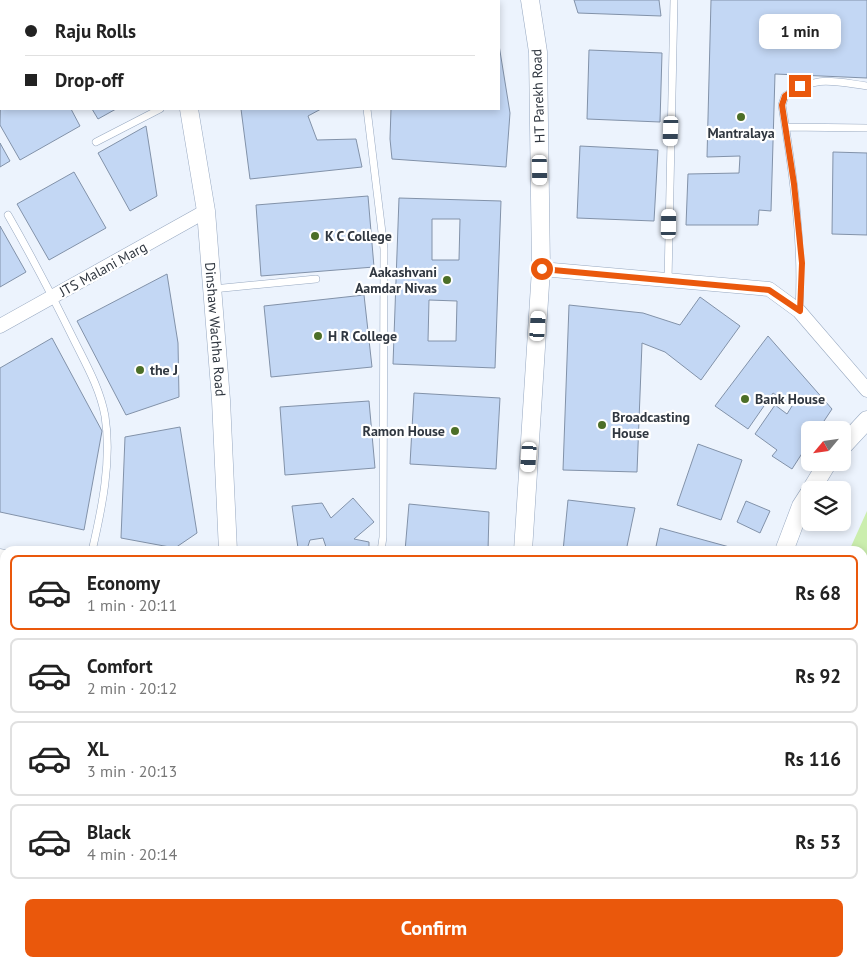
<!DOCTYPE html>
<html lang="en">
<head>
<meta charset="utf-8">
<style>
  :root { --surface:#fff; --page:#f6f6f6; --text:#222; --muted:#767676; --line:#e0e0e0; --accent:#ea580c }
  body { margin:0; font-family:"PT Sans",sans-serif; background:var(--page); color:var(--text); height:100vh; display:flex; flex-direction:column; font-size:19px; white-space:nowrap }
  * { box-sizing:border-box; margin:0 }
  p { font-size:16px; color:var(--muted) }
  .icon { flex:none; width:28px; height:28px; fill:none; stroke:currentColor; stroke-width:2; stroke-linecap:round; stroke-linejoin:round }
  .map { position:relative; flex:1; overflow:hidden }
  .details { position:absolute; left:0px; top:546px; width:868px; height:421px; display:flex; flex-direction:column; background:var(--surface); border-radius:15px 15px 0 0; box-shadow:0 2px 8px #0003 }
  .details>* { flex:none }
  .top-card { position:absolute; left:0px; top:0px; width:500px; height:110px; box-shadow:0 2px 8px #0003; display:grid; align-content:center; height:110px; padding:0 25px; background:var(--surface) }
  .needle { width:32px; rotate:241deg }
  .buttons { position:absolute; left:801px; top:421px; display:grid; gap:10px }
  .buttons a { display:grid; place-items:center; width:50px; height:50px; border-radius:8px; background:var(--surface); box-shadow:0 2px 8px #0003; font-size:25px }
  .end { position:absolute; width:22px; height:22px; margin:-11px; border:6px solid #ea580c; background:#fff; box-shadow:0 0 0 2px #fff }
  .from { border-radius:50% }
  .bubble { position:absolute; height:35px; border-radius:8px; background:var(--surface); box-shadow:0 2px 8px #0003; font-size:16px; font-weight:800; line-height:35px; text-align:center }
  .car { position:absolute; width:15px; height:30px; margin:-15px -8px; border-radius:6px; box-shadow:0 0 4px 1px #0007; background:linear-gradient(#fff 24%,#345 0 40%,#fff 0 76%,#345 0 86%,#fff 0) }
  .top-card b { display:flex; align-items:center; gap:18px; height:48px; font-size:19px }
  .top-card b+b { border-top:1px solid var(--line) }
  .top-card i { width:12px; height:12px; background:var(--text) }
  ul { padding:9px 0 0; list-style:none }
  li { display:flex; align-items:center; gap:15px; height:75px; margin:0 10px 8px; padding:0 15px; border:2px solid var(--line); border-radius:8px }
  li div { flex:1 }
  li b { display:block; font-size:19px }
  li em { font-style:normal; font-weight:800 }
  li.selected { border-color:var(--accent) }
  li>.icon { width:45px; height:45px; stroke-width:1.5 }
  .primary-button { display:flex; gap:10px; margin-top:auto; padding:10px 25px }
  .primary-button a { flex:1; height:58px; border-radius:8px; background:var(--accent); color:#fff; font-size:20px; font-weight:800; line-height:58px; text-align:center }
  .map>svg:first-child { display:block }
</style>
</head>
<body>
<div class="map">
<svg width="867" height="967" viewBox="0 0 867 967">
  <rect width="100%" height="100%" fill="#ecf3fd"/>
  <!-- green -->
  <path fill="#cbeeae" d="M867,511V709L862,708V551H849Z
    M0,794H5V962H268V967H0Z"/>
  <!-- building -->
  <path fill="#c3d7f4" stroke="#8292a9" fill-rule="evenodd" d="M222,0H311L312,1H223Z
    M448,0H483V1H446Z
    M574,0H659L661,16L578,13Z
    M711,0H867V78L775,74L771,211L759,210L758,225H686L688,174L739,173L740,156L707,157Z
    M499,45L510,113L506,167L392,159L390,139L391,109H499Z
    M589,50L662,53L660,122L587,119Z
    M1,82V109H71L80,126L20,160L0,125Z
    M92,109H116L98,119Z
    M241,109H321L308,116L317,140L356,139L362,167L250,179Z
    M146,126L157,196L130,211L98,153Z
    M0,143L10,161L0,167Z
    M580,146L658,150L654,221L577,218Z
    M833,152L867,153V235L832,234Z
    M74,172L106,228L49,260L17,204Z
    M368,196L374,267L261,276L256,205Z
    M399,198L501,201L495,368L393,364ZM432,219H460L459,260H432ZM429,300L457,301L456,341H428Z
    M0,226L26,272L0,287Z
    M167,274L178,343L179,397L126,415L77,321Z
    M364,295L372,367L271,377L264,306Z
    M700,297L740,326L701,380L665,352L642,343L637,472L563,470L569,305L643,313L680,325Z
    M768,336L832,409L818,430H810V441L792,469L772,456L777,450L755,434L775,405L787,414L792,406L773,393L748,429L715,406Z
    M52,338L102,431L84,530L0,512V368Z
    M414,393L500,398L496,469L410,464Z
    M369,401L375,468L285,475L280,407Z
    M180,427L197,533L175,548L121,538L125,437Z
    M698,444L742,460L721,520L677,505Z
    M353,498L374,522L354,539L369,542V551H333L335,547H326L323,538L310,540L307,549L298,548L292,506L322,503L331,518Z
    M568,500L635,508L626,551H563Z
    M746,501L770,511L760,533L737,522Z
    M409,504L489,512L488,551H405Z
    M660,528L744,551H655Z
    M5,679V738L0,737V711Z
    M5,900V962H104L101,967H0V901Z
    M349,962H363L364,966L380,964L379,962H447L448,967H350Z
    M628,962H665V967H628Z
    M705,962H753L754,967H707Z"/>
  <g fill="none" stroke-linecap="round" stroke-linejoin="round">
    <!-- service casing -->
    <g stroke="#97a8c0" stroke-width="8">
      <path id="service" d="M367,109L384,249L383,537L381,551
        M786,127L867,128
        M96,142L160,109
        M8,215C32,257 54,299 75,342C87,366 100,389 105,416C112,460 102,508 92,551
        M668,281L674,0
        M213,289L316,279
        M799,310C803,241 793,173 782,105L785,96C817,75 831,81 867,86
        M153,962L155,967"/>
    </g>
    <!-- minor casing -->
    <g stroke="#97a8c0" stroke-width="15">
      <path id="minor" d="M375,1L377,0
        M541,269L769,289L799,311L867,390
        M0,326L206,211
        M456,962V967"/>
    </g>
    <!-- tertiary casing -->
    <g stroke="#97a8c0" stroke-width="19">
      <g id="tertiary">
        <path d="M159,0L160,1"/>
        <path id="s1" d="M189,109L206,211L221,400L228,551"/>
        <path d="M842,447L867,420"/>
        <path d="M811,490L828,462"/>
        <path d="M523,551L541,269L538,52L530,0"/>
        <path d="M784,551L801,506L810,492"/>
        <path d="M0,558L5,559"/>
        <path d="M0,599L5,600"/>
        <path d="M862,730L867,731"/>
        <path d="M286,962V967"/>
        <path d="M795,962L797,967"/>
      </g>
    </g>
    <!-- secondary casing -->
    <g stroke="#97a8c0" stroke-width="21">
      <path id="secondary" d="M65,1L68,0
        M108,1L110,0
        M0,36L1,35
        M0,59L1,58"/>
    </g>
    <!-- service -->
    <use href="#service" stroke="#fff" stroke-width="7"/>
    <!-- minor -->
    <use href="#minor" stroke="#fff" stroke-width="14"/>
    <!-- tertiary -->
    <use href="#tertiary" stroke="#fff" stroke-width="18"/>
    <!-- secondary -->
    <use href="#secondary" stroke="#e6f7d7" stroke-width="20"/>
  </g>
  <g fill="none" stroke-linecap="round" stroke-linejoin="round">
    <!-- route -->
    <path stroke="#ea580c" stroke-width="6" d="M542,269L769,290L800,311L802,263L794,184L782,105L785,96L800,86"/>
  </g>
  <!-- markers -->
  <g fill="#4c6f28" stroke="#fff" stroke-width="2">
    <circle cx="741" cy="117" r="5"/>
    <circle cx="315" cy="236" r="5"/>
    <circle cx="447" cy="280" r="5"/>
    <circle cx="318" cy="336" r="5"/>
    <circle cx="140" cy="370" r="5"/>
    <circle cx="745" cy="399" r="5"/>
    <circle cx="602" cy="425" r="5"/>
    <circle cx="455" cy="431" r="5"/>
  </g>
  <g text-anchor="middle" stroke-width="4.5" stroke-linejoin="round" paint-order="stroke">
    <!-- street labels -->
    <g font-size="14" fill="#303740" stroke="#fff">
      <text transform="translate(538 96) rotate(-92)" y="5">HT Parekh Road</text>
      <text transform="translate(103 269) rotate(-29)" y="5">JTS Malani Marg</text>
      <text dy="5" stroke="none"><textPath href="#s1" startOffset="222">Dinshaw Wachha Road</textPath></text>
    </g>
    <!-- poi labels -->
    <g font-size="14" font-weight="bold" fill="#303740" stroke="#fff" text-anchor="start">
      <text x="741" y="138" text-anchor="middle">Mantralaya</text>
      <text x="325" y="241">K C College</text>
      <text x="437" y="277" text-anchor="end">Aakashvani<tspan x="437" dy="16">Aamdar Nivas</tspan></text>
      <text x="328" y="341">H R College</text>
      <text x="150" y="375">the J</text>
      <text x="755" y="404">Bank House</text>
      <text x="612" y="422">Broadcasting<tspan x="612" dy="16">House</tspan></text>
      <text x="445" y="436" text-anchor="end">Ramon House</text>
    </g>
  </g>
</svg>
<div class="buttons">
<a><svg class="needle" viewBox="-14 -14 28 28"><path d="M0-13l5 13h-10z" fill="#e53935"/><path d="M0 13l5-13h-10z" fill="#767676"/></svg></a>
<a><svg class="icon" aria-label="layers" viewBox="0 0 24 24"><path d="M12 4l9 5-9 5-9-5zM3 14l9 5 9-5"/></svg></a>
</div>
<i class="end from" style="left:542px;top:269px"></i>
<i class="end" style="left:800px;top:86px"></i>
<div class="bubble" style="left:759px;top:14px;width:82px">1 min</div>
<i class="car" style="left:671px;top:131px;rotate:182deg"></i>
<i class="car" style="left:540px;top:170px;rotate:179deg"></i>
<i class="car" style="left:669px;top:224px;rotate:1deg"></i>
<i class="car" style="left:538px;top:326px;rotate:4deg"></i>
<i class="car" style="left:529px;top:457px;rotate:184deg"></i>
<div class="top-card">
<b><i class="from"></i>Raju Rolls</b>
<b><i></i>Drop-off</b>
</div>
<section class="details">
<ul>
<li class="selected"><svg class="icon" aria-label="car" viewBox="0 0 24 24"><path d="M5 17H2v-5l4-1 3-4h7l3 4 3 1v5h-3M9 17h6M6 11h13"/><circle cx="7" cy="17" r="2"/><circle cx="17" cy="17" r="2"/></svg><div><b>Economy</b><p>1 min · 20:11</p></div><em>Rs 68</em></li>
<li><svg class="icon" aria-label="car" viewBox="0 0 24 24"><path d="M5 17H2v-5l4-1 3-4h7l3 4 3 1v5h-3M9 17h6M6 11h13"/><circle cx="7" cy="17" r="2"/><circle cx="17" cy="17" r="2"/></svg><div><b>Comfort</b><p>2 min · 20:12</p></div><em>Rs 92</em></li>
<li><svg class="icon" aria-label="car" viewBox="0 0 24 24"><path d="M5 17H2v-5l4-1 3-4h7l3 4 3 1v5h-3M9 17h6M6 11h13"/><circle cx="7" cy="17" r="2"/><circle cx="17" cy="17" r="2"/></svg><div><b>XL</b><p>3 min · 20:13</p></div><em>Rs 116</em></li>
<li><svg class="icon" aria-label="car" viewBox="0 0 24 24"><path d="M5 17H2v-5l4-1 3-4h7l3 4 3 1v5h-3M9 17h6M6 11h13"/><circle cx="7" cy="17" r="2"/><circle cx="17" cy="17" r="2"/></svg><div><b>Black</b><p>4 min · 20:14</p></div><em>Rs 53</em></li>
</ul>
<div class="primary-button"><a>Confirm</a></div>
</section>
</div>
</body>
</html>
